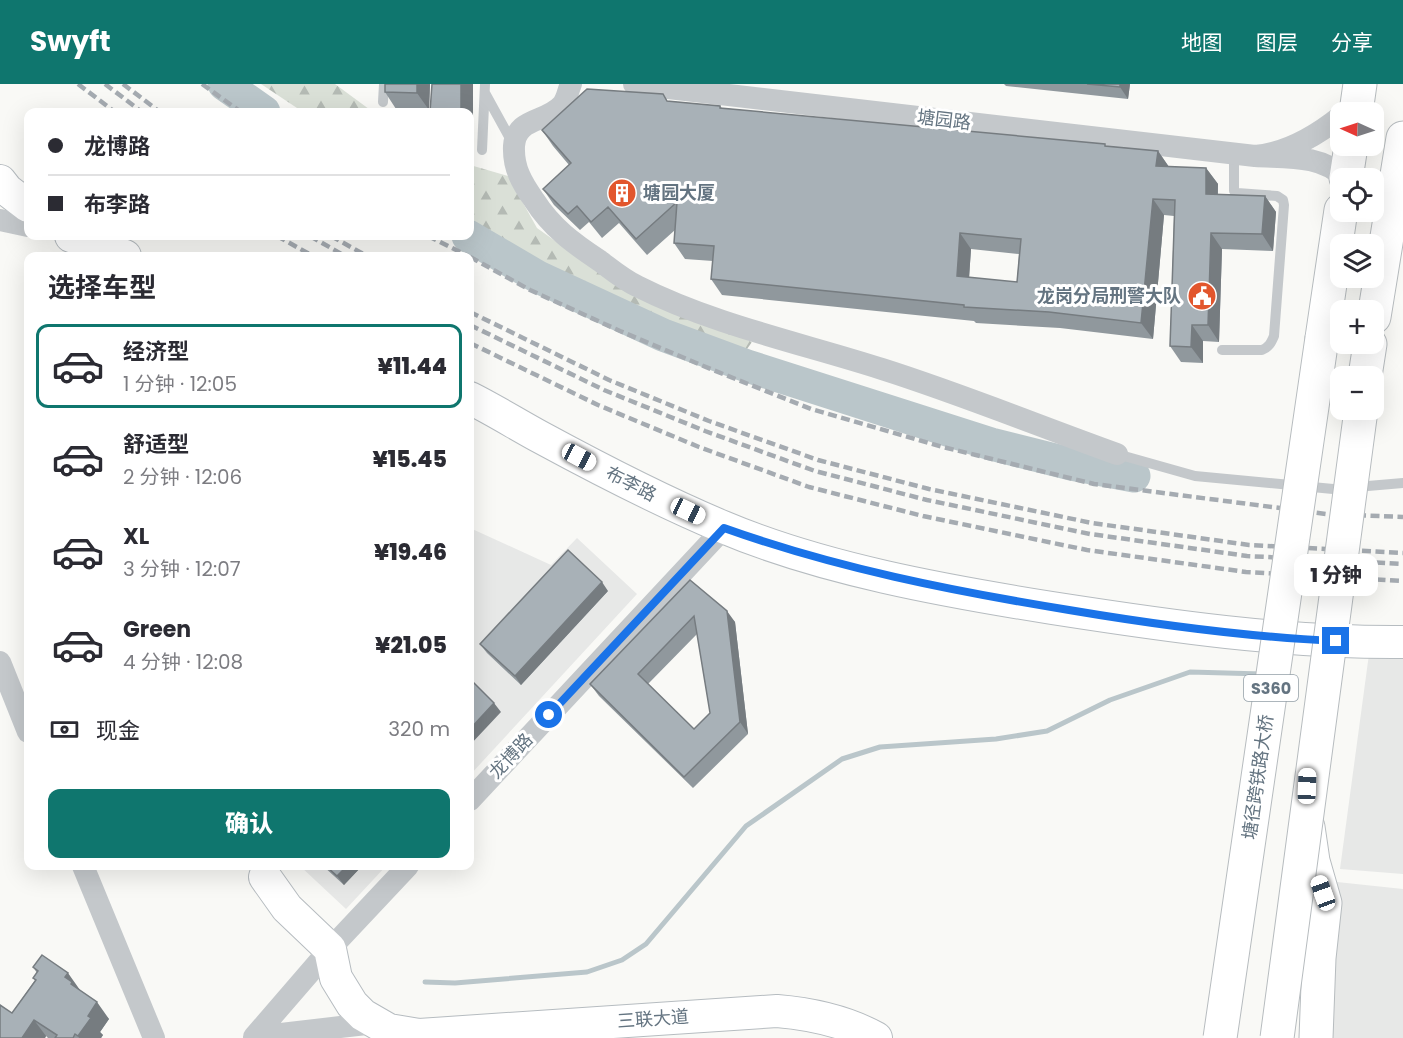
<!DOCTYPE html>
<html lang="zh">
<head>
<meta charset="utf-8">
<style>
  :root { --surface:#fff; --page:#f7f7f7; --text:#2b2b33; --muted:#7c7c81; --line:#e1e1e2; --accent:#0f766e }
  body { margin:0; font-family:Poppins,"Noto Sans SC",sans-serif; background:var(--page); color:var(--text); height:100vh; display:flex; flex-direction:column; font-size:22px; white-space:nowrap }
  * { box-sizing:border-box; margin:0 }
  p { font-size:20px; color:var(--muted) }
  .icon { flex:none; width:33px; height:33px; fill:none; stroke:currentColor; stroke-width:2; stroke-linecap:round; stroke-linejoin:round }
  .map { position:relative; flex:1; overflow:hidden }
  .drawer { position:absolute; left:24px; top:168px; width:450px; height:618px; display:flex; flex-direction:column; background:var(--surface); border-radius:12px; box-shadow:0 6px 24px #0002 }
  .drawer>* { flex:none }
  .top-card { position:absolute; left:24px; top:24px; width:450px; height:132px; border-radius:12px; box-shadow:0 6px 24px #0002; display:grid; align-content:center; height:132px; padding:0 24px; background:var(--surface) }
  .needle { width:39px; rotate:273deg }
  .controls { position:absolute; left:1330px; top:18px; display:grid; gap:12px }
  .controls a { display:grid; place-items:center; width:54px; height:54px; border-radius:12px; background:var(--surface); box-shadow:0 6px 24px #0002; font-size:30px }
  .end { position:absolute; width:27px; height:27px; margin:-14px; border:8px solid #1a73e8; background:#fff; box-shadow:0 0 0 3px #fff }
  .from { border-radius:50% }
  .bubble { position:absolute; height:42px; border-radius:12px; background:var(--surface); box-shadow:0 6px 24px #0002; font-size:20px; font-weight:800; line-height:42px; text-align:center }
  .car { position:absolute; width:18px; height:36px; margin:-18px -9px; border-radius:8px; box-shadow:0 0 4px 2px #0007; background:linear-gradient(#fff 24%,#345 0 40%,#fff 0 76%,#345 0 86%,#fff 0) }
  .top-card b { display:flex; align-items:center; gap:21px; height:57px; font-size:22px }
  .top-card b+b { border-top:2px solid var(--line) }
  .top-card i { width:15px; height:15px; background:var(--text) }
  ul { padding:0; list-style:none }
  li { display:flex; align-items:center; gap:18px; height:84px; margin:0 12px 9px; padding:0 12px; border:3px solid transparent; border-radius:12px }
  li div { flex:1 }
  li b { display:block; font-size:22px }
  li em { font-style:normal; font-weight:800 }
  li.current { border-color:var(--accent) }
  li>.icon { width:54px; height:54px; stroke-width:1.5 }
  h2 { padding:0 24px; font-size:27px; line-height:72px }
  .pay { display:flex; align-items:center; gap:15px; height:66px; padding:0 24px; font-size:22px }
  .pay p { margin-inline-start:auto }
  .primary-button { display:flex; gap:12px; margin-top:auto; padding:12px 24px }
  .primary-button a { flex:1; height:69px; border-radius:12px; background:var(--accent); color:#fff; font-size:24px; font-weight:800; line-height:69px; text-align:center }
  header { display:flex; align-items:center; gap:36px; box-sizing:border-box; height:84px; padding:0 30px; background:var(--accent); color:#fff }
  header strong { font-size:28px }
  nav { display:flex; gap:33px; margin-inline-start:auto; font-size:21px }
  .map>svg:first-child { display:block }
</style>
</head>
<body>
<header>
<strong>Swyft</strong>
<nav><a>地图</a><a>图层</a><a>分享</a></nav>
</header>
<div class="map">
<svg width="1403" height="954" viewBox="0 0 1403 954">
  <defs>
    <pattern id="forest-firs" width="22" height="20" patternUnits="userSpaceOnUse" patternTransform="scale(1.5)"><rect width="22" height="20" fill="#dae0d7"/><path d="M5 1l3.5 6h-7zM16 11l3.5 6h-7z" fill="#b4bab4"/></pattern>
  </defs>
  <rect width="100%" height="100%" fill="#f9f9f6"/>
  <!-- built -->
  <path fill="#e7e8e7" d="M470,444L551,481L577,454L637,510L470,691Z
    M1403,569V790L1340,785L1369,570Z
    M300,782H386L346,825Z
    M1337,798L1403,805V954H1324Z"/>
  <!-- forest -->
  <path fill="url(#forest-firs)" d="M261,0H335L373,28H303Z
    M470,81L508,92L537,144L600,189L752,258L742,272L566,191L470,136Z"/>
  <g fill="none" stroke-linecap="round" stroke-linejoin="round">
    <!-- stream -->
    <path stroke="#bac6ca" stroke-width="5" d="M425,898L455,899L587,888L622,876L646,860L746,742L842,675L880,663L996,655L1047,647L1110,616L1190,588L1262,590"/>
    <!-- river -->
    <path stroke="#bac6ca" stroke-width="33" d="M224,0L264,28
      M468,152L538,193L663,251L747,282L991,360L1071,380L1134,392"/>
    <!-- secondary casing -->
    <g stroke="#b6bcc0" stroke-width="34">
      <path id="secondary" d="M0,97L7,106L28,122
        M71,152L125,172
        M470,314C494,326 518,341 542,354C601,386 661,417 723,443C822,485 945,507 1052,524C1168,542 1285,559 1403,558
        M265,793L287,824L330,865L336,894L352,920L363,931L389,946L419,951L777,927C813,930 845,937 876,954"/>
    </g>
    <!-- primary casing -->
    <g stroke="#b7bcbf" stroke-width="35">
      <path id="primary" d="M1356,28L1360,0
        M1346,94L1351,62
        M1374,233L1403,54
        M1322,254L1341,126
        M1365,292L1370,260
        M1308,743L1313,777L1325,819L1319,874L1316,954"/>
    </g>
    <!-- lane -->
    <path stroke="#c4c8cb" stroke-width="10" d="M485,9L512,58
      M383,18L384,0
      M482,66L485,0
      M1222,266H1262C1269,263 1271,259 1274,252L1284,121L1283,116L1277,112L1237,109L1234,107V70
      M1117,370L1195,392L1333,405L1403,399"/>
    <!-- street -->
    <path stroke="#c4c8cb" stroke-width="22" d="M571,0C568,6 567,16 562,21C546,39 516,33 514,62C513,84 522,99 534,116C552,144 573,159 600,177C612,186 624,196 637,202C714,241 801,259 882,285C961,310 1039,342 1117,370
      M634,0L1255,72
      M1341,32C1316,52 1287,69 1255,72C1285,74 1322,70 1344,94
      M0,136L28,142
      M0,578L28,648
      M470,716L724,444
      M83,782L154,954
      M254,953L330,865L408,782
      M254,953L375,939"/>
    <!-- secondary -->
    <use href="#secondary" stroke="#fff" stroke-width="32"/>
    <!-- primary -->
    <use href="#primary" stroke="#fff" stroke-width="33"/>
    <!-- rail -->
    <path stroke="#a5abb1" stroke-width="4.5" stroke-dasharray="9 4.5" stroke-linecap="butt" d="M78,0L115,28
      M105,0L142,28
      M123,0L160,28
      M202,0L241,28
      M277,152L313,172
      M310,152L345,172
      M331,152L367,172
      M428,152L468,172
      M470,173L530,206L620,247L713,286L811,325L943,363L1094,400L1326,430L1403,433
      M470,228L609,296L709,337L818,376L929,405L1092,439L1249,461L1403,469
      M470,241L604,306L705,347L815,387L927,416L1090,450L1247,472L1403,480
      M470,259L598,321L699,363L809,403L923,432L1087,466L1246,488L1403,497"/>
    <!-- primary-bridge casing -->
    <g stroke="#b7bcbf" stroke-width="35" stroke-linecap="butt">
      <path id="primary-bridge" d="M1220,954L1322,254
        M1277,954L1361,326"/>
    </g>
    <!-- primary-bridge -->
    <use href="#primary-bridge" stroke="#fff" stroke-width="33"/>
  </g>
  <!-- wall -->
  <path fill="#90989d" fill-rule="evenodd" d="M385,0H430L429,26L396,25L385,8Z
    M1004,0H1130L1128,15L1006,2Z
    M667,17L720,22L722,24L1158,67L1169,83L1206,84L1218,100V110L1265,112L1276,128L1273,167L1222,165L1219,258L1203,257V279L1181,278L1170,262L1174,132L1164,131L1153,255L1060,244L976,239L974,237L722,211L711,195L713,177L685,175L674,159L675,146L647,171L619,139L602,154L589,138L580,146L554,121L543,105L569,81L553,62L542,46ZM971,165L1019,170L1017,198L969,194Z
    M690,496L735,538L748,650L693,704L599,612L590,600ZM697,550L710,629L694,645L648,600Z
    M608,507L521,601L487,569L480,560Z
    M323,782H362L344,801Z
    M33,883L79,906L109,935L100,948L103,951L101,954H48L46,952L45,954H0L12,929L35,896L33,894L37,889Z"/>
  <!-- shaded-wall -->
  <path fill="#767c80" d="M417,0H430L429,26L417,9Z
    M461,0H473V65L470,60V28H461Z
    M1120,0H1130L1128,15L1120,3Z
    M1158,67L1169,83L1156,82Z
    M1206,84L1218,100L1217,126L1206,110Z
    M1265,112L1276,128L1273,167L1262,150Z
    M1153,115L1164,131L1153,255L1141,239Z
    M960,149L971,165L968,209L957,192Z
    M1211,149L1222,165L1219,258L1208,241Z
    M1192,241L1203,257V279L1191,263Z
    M602,498L608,507L521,601L515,592Z
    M727,527L735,538L748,650L740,638Z
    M494,619L501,628L470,661V645Z
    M347,782H362L344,801L337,792Z
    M68,889L80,906L84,914L65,893Z
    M97,918L109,935L100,948L103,951L101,954H79L78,952L88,932Z
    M34,936L46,952L45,954H22Z"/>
  <!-- building -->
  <path fill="#a8b1b7" stroke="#767c80" stroke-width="1.5" fill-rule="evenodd" d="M385,0H417V9L385,8Z
    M432,0H461V28H430Z
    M1087,0H1120V3Z
    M587,5L663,10L667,17L720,22V24L1105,60V62L1158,67L1156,82L1206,84V110L1265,112L1262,150L1211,149L1208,241H1192L1191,263L1170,262L1175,116L1153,115L1141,239L1049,228L964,223V221L711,195L714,162L674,159L677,118L636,155L608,123L591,138L577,122L568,130L543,105L571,79L542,46ZM960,149L1021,155L1017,198L957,192Z
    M568,466L602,498L515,592L480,560Z
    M690,496L727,527L740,638L684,693L590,600ZM694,532L710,629L694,645L638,590Z
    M470,595L494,619L470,645Z
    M326,782H347L337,792Z
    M42,871L68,889L65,893L72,898L71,900L97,918L88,932L91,934L78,952L75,950L73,954H55L57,951L34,936L22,954H0V921L12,929L36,896L33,894L38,887L33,883Z"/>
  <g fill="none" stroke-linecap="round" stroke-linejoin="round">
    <!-- route -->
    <path stroke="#1a73e8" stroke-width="8" d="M549,631L724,444C836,484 952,507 1069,526C1158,541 1246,553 1336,557"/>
  </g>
  <!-- icons -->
  <defs>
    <g id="building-disc" transform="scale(1.5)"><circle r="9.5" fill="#e2562d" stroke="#fff"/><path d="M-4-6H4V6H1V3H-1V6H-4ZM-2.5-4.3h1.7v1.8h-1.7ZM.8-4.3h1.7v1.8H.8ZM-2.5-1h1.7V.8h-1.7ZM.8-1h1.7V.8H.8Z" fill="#fff"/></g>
    <g id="civic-disc" transform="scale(1.5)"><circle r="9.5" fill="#e2562d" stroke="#fff"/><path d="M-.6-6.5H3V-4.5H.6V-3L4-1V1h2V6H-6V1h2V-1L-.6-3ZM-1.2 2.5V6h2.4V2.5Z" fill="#fff"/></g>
  </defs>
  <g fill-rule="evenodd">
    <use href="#building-disc" x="622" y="109"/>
    <use href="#civic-disc" x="1202" y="212"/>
  </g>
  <g text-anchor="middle" stroke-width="6" stroke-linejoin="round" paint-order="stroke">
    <!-- shield labels -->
    <rect fill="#fff" stroke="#929ea7" stroke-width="1.5" x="1244" y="591" width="54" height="26" rx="4.5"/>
    <g font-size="16" font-weight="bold" fill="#647481">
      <text x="1271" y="610">S360</text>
    </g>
    <!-- street labels -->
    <g font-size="18" fill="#647481" stroke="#fff">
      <text transform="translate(944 36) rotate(7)" y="6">塘园路</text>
      <text transform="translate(631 400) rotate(27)" y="6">布李路</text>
      <text transform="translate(511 672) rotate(-47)" y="6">龙博路</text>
      <text transform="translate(1258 693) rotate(-82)" y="6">塘径跨铁路大桥</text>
      <text transform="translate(653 935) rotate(-4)" y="6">三联大道</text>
    </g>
    <!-- poi labels -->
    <g font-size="18" font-weight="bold" fill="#647481" stroke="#fff" text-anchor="start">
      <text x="643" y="115">塘园大厦</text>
      <text x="1181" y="218" text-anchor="end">龙岗分局刑警大队</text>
    </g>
  </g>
</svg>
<div class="controls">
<a><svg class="needle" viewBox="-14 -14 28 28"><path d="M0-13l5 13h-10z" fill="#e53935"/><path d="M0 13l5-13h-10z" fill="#7c7c81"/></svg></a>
<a><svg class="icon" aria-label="locate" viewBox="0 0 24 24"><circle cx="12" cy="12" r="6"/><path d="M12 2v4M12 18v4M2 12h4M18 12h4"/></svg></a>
<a><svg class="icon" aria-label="layers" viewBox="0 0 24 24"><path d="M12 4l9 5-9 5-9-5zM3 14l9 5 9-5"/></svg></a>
<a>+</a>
<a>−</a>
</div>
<i class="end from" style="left:549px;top:631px"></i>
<i class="end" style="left:1336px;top:557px"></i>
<div class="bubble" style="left:1294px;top:470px;width:84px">1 分钟</div>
<i class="car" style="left:579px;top:373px;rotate:118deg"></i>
<i class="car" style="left:688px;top:427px;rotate:115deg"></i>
<i class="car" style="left:1307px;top:702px;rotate:2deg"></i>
<i class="car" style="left:1323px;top:809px;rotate:340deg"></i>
<div class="top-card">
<b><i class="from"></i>龙博路</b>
<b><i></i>布李路</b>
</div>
<section class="drawer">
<h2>选择车型</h2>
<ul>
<li class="current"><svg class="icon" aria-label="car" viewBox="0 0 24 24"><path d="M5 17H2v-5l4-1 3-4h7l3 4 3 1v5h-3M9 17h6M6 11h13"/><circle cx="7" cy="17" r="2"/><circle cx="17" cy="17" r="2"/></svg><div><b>经济型</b><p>1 分钟 · 12:05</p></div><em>¥11.44</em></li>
<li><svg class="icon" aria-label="car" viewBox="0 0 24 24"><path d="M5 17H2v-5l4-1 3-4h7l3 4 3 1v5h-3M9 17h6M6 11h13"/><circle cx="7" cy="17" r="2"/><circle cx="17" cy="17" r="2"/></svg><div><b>舒适型</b><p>2 分钟 · 12:06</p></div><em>¥15.45</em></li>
<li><svg class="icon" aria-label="car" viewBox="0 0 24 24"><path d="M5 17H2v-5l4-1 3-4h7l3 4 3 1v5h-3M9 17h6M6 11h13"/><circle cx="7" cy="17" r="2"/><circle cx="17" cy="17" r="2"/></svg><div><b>XL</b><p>3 分钟 · 12:07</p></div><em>¥19.46</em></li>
<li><svg class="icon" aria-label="car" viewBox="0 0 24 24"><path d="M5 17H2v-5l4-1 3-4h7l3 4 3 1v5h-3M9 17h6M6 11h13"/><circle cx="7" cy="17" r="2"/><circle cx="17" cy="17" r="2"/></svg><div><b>Green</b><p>4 分钟 · 12:08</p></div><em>¥21.05</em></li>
</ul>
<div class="pay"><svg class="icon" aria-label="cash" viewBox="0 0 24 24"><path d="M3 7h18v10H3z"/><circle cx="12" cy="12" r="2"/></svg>现金<p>320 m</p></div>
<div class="primary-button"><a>确认</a></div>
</section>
</div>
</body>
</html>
